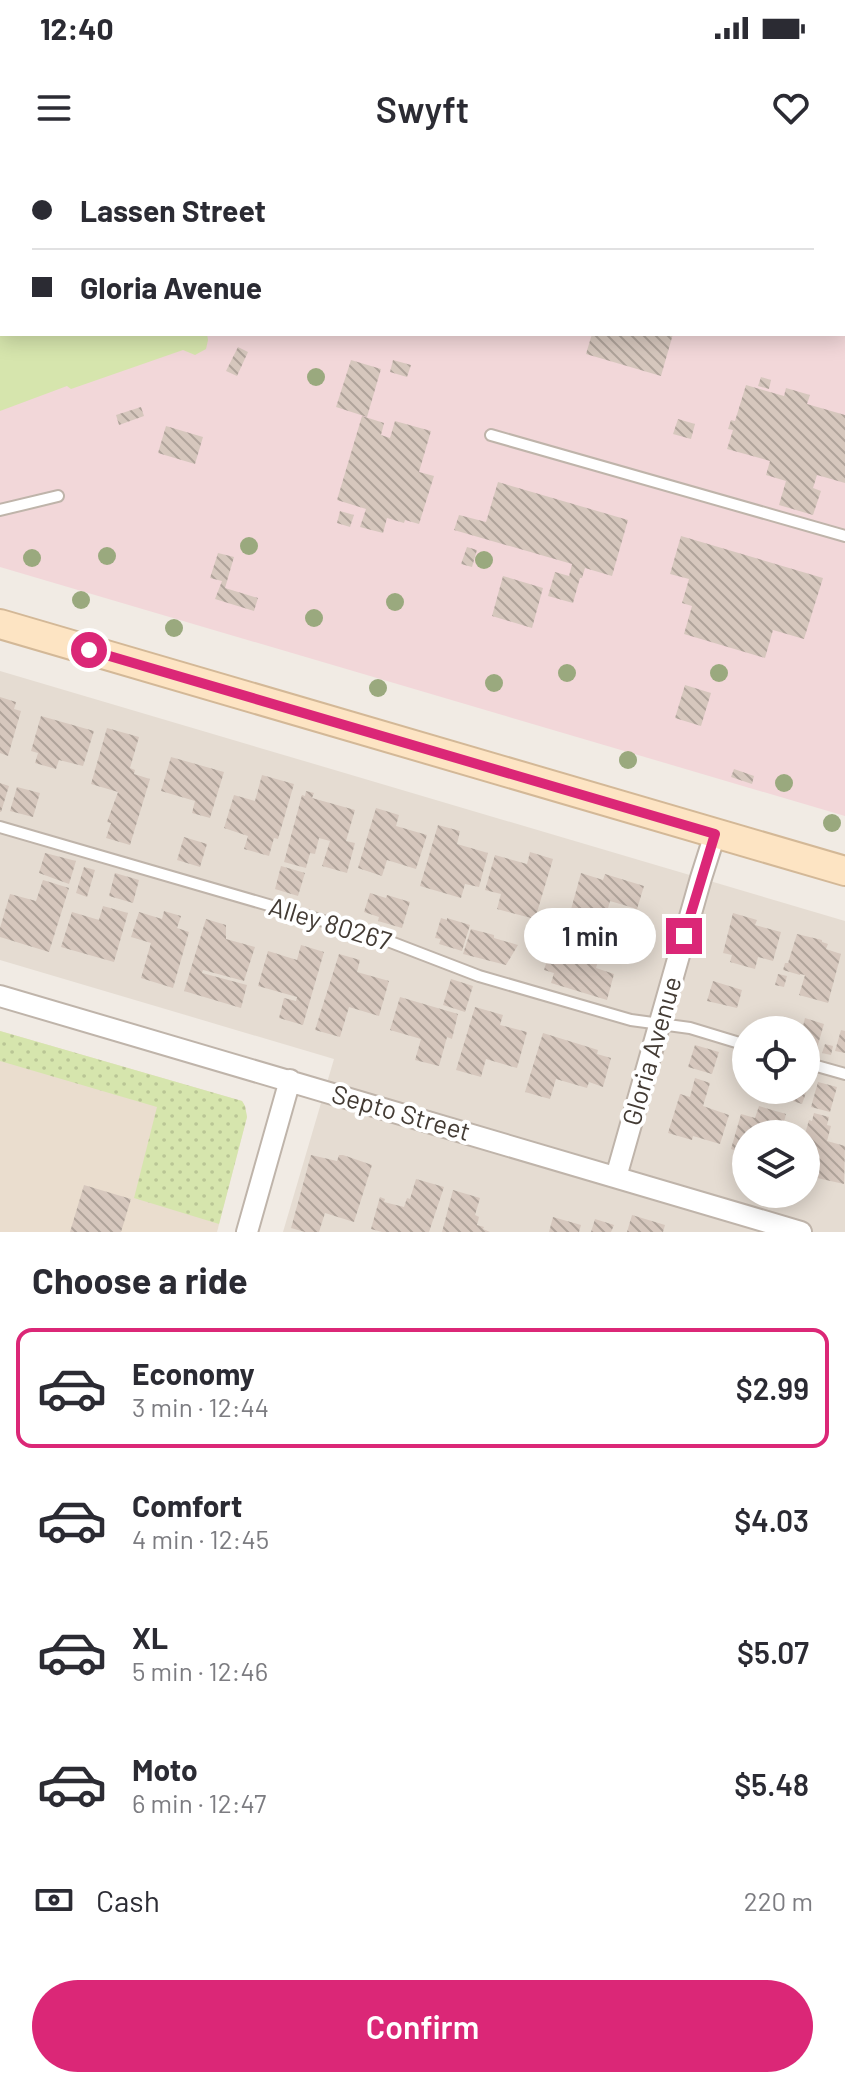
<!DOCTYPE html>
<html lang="en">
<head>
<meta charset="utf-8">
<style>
  :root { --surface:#fff; --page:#f7f7f7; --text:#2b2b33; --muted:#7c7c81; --line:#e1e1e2; --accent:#db2777 }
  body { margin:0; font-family:Barlow,sans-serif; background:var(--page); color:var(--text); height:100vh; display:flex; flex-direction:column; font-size:30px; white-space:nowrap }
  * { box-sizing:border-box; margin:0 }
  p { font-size:26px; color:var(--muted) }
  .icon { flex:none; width:44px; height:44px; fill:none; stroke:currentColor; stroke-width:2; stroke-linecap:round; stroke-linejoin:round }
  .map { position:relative; height:1072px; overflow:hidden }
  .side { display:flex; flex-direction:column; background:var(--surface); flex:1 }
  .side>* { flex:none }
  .banner { position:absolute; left:0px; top:0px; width:846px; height:176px; box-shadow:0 4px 20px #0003; display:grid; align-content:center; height:176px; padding:0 32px; background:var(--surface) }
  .buttons { position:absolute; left:732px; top:856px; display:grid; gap:16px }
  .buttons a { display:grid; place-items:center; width:88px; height:88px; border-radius:50%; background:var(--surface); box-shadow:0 4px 20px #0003; font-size:40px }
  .end { position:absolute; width:36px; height:36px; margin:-18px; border:10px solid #db2777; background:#fff; box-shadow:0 0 0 4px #fff }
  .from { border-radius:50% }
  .bubble { position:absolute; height:56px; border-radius:28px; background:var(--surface); box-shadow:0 4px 20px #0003; font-size:26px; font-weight:600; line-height:56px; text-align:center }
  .banner b { display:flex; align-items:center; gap:28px; height:76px; font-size:30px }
  .banner b+b { border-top:2px solid var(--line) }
  .banner i { width:20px; height:20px; background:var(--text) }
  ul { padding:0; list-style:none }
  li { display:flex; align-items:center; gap:24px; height:120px; margin:0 16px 12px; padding:0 16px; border:4px solid transparent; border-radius:16px }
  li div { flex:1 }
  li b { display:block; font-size:30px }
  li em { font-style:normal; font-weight:600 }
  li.on { border-color:var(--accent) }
  li>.icon { width:72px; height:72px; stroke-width:1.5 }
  h2 { padding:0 32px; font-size:36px; line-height:96px }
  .pay { display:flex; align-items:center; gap:20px; height:88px; padding:0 32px; font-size:30px }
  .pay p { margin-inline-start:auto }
  .cta { display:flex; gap:16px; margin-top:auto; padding:16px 32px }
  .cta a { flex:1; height:92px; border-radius:48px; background:var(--accent); color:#fff; font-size:32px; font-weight:600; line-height:92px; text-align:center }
  .status { display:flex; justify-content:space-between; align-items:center; height:56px; padding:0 40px; background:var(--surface); direction:ltr }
  .status svg { height:22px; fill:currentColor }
  header { display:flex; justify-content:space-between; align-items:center; height:104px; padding:0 32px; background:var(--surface); font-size:36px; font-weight:600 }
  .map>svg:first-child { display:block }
</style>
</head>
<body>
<div class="status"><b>12:40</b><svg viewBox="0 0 49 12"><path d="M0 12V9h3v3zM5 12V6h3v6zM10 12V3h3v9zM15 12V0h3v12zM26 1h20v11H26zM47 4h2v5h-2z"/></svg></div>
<header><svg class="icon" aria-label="menu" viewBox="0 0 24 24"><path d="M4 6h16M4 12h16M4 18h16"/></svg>Swyft<svg class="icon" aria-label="heart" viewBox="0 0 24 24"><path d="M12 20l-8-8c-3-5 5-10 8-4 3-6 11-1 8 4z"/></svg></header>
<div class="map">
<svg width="845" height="1072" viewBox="0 0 845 1072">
  <defs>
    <pattern id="grass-dots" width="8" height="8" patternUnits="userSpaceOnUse" patternTransform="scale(2)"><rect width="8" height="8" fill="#d6e5ad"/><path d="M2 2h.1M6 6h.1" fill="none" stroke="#b9c595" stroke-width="1.8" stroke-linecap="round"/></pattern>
    <pattern id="building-back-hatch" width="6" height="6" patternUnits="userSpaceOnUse" patternTransform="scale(2)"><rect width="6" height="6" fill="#d6c7bd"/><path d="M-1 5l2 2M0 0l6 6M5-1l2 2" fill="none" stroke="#afa39a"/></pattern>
  </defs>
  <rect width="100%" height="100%" fill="#f1ebe4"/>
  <!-- residential -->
  <path fill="#e5dcd2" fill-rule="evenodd" d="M0,511L845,761V1072H283L334,899L0,800ZM746,870H806V930H746ZM746,974H806V1034H746Z"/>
  <!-- education -->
  <path fill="#eaddce" d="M0,871L242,941L245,946L247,957L217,1072H0Z"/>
  <!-- medical -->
  <path fill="#f2d7d9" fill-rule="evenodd" d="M0,0H845V656L0,407ZM2,2H844V174H2Z"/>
  <!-- grass -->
  <path fill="url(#grass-dots)" d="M318,0H845V107L844,110V2H325Z
    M0,871L242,941L245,946L247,957L219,1064L134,1038L157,947L0,901Z"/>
  <!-- pitch -->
  <path fill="#d6e5ad" d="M0,0H130V2H2V174H207L208,180L206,189L195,195L183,190L71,229L67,226L0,251Z"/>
  <!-- building -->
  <path fill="url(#building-back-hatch)" d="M592,174H673L661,216L586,194Z
    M238,187L248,192L237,216L226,211Z
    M351,200L381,209L367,257L336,247Z
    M393,200L411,205L407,217L390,212Z
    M761,217L771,220L769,229L758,226Z
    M746,225L784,236L786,228L810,235L807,244L845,255V323L817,315L813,328L821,331L813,355L779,345L786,321L766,315L770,301L727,289L733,270L728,269L731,260L735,261Z
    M141,247L144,256L119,265L116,255Z
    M362,256L384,263L381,275L390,278L395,261L431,271L419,312L434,316L419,364L405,360L404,363L387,358L383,373L360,367L366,349L337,340Z
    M678,259L695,264L691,279L673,274Z
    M166,266L203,277L195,304L158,293Z
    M498,322L628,360L612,416L585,408L582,418H580L573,443L548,436L555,412L569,416L572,404L454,370L459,355L486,362Z
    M340,351L354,355L350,367L337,363Z
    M681,376L823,418L804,479L773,470L765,498L684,474L692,446L682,443L689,419L670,414Z
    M467,387L477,390L472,407L461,404Z
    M218,393L234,397L225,428L258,438L254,451L215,439L222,421L210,418Z
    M503,416L543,428L532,468L492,456Z
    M685,525L711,533L701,566L675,558Z
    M0,537L16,542L14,549L21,551L8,596L0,593Z
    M41,556L94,571L83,606L59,600L56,609L35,603L38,593L31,591Z
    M107,568L139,577L130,608L135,610L134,614L150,619L130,685L106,678L111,663L107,662L118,632L91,624Z
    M171,597L224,612L210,658L192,653L195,641L161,631Z
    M734,609L754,616L752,624L731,617Z
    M262,615L294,624L278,679L274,678L269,696L244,689L248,676L224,668L234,635L255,641Z
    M0,623L9,626L1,652H0Z
    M17,627L40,633L33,657L10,651Z
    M306,631L314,633L312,638L355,650L346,681L355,683L347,713L322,706L330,681L319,678L315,694L310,693L306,708L284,702L302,635L305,636Z
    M376,648L399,655L396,666L427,675L416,709L387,700L382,716L358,708Z
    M438,665L460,671L457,684L488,693L479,727L465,724L461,738L420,726Z
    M184,677L207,684L200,707L177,700Z
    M530,692L553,699L535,759L497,749L501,734L485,730L495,695L527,704Z
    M45,693L76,701L69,724L39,713Z
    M281,706L305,713L298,736L275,729Z
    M84,707L95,710L87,737L76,733Z
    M115,713L139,720L133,743L109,736Z
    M581,713L603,720L605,714L644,726L637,749L610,741L604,763L570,753Z
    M43,720L69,728L49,792L0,777V768L10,734L36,741Z
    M370,733L386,738L387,735L410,742L402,768L378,761L379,757L364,752Z
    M103,746L128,753L114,802L61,787L72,752L99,760Z
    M164,751L181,756L177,768L189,772L173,828L141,818L151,783L131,777L139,752L162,759Z
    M733,753L757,760L755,765L781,772L773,801L758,797L755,809L730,802L732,795L723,793Z
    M441,758L447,760V758L470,765L462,791L439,784L441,779L435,778Z
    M206,759L226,765V779L255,787L244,821L203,810L202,813L247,825L241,848L184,831Z
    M553,761L605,777L596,808L614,814L607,840L551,823L554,813L544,810L552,785L546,784Z
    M471,769L494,775V778L518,785L506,805L463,794Z
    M797,774L822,780V782L828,784L826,789L841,794L828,843L799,835L805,815L800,814V815L783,810L785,803H788Z
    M301,785L324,792L303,865L279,858L284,838L296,841L297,837L258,826L268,791L297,800Z
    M339,794L360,800L357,812L389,821L379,856L349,847L340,877L315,870Z
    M778,814L787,816L784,827L775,825Z
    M451,819L473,826L465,852L443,845Z
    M713,821L742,830L737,848L707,841Z
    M400,837L458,854L452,879L447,877L439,906L415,900L421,879L390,870Z
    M475,847L503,855L500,865L527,872L517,908L486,899L481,917L456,910Z
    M805,858L824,864L817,888L806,885V870H802Z
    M841,870L845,871V893L835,891Z
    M543,873L598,890L597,894L611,898L603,927L589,922L587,928L556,919L550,939L525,932Z
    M825,884L833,886L831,895L822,893Z
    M695,885L719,892L712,914L688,907Z
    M695,918L710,923L703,946L729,955L720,984L693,976L692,980L668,973L680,934L690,937Z
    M818,922L837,927L830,952L811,947Z
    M782,930H807L802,944L780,937Z
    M759,946L786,954L782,970L793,974H746V994L731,989L741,954L755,958Z
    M814,953L829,957L827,965L831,966L827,981L845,986L844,1024L817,1018L812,1015L813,1010L806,1008L805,974L809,960L812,961Z
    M311,995L337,1001L339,995H343L372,1005L354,1062L325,1053L319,1072H305L291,1068Z
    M416,1019L444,1027L429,1072H382L371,1069L380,1037L385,1039L384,1042L404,1047L407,1038L410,1039Z
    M84,1025L131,1039L121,1072H70Z
    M453,1030L480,1038L475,1055L479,1057L477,1065L484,1067L483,1069L490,1072H442Z
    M632,1055L665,1065L663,1072H627Z
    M553,1057L581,1065L579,1072H549Z
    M595,1059L614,1065L611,1072H591Z"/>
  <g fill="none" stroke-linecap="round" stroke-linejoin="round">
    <!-- service casing -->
    <g stroke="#bfb4aa" stroke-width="14">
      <path id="service" d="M491,275L845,376
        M0,350L58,336
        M0,667L375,776L479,816L631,860L690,868L746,885
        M806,903L845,914"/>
    </g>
    <!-- minor casing -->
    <g stroke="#bfb4aa" stroke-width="24">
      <path id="minor" d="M0,836L801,1072
        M616,1017L701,718L715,674
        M247,1072L290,920"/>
    </g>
    <!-- secondary casing -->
    <g stroke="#d3b897" stroke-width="32">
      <path id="secondary" d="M0,464L845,711"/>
    </g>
    <!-- service -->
    <use href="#service" stroke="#fff" stroke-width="10"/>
    <!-- minor -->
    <use href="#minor" stroke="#fff" stroke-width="20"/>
    <!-- secondary -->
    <use href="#secondary" stroke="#fde4c3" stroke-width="28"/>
  </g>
  <!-- trees -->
  <g fill="#9aa97e">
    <circle cx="316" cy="217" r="9"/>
    <circle cx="249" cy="386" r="9"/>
    <circle cx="107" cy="396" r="9"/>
    <circle cx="32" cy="398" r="9"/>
    <circle cx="484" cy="400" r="9"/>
    <circle cx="81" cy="440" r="9"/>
    <circle cx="395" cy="442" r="9"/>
    <circle cx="314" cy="458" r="9"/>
    <circle cx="174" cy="468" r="9"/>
    <circle cx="567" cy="513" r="9"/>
    <circle cx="719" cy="513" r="9"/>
    <circle cx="494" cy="523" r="9"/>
    <circle cx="378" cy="528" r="9"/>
    <circle cx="628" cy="600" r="9"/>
    <circle cx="784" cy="623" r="9"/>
    <circle cx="832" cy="663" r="9"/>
  </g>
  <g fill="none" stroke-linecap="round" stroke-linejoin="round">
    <!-- route -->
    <path stroke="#db2777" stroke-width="10" d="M89,490L715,674L684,776"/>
  </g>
  <g text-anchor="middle" stroke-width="8" stroke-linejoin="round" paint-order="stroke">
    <!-- street labels -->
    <g font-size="26" fill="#433b34" stroke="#fff">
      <text transform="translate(330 764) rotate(17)" y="9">Alley 80267</text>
      <text transform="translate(652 891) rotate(-74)" y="9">Gloria Avenue</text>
      <text transform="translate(401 953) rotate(16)" y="9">Septo Street</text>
    </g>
  </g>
</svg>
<div class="buttons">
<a><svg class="icon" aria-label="locate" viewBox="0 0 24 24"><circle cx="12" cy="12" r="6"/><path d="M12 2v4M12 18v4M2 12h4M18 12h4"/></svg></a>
<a><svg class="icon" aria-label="layers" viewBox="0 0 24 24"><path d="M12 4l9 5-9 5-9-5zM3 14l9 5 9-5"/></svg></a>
</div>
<i class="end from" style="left:89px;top:490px"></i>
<i class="end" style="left:684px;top:776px"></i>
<div class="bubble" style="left:524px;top:748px;width:132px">1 min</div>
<div class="banner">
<b><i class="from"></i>Lassen Street</b>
<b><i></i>Gloria Avenue</b>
</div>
</div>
<section class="side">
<h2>Choose a ride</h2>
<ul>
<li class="on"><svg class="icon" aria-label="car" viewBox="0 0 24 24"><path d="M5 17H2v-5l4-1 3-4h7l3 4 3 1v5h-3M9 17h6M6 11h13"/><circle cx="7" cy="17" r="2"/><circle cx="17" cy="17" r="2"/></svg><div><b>Economy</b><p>3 min · 12:44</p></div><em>$2.99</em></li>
<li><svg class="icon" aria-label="car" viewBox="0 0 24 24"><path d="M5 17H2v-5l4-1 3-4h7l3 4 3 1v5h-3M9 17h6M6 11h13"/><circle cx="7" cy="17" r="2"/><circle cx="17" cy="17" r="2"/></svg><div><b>Comfort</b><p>4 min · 12:45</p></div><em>$4.03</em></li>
<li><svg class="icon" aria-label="car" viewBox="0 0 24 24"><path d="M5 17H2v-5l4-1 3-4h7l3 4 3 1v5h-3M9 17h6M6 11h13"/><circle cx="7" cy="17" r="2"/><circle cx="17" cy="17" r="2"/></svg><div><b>XL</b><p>5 min · 12:46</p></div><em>$5.07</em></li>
<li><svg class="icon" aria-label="car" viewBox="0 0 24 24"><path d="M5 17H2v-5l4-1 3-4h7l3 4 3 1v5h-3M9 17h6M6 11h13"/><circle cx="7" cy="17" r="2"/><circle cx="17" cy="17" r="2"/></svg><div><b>Moto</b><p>6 min · 12:47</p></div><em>$5.48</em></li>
</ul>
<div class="pay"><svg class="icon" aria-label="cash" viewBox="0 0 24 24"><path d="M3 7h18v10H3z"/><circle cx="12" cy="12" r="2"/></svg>Cash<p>220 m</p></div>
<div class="cta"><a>Confirm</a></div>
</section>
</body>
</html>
